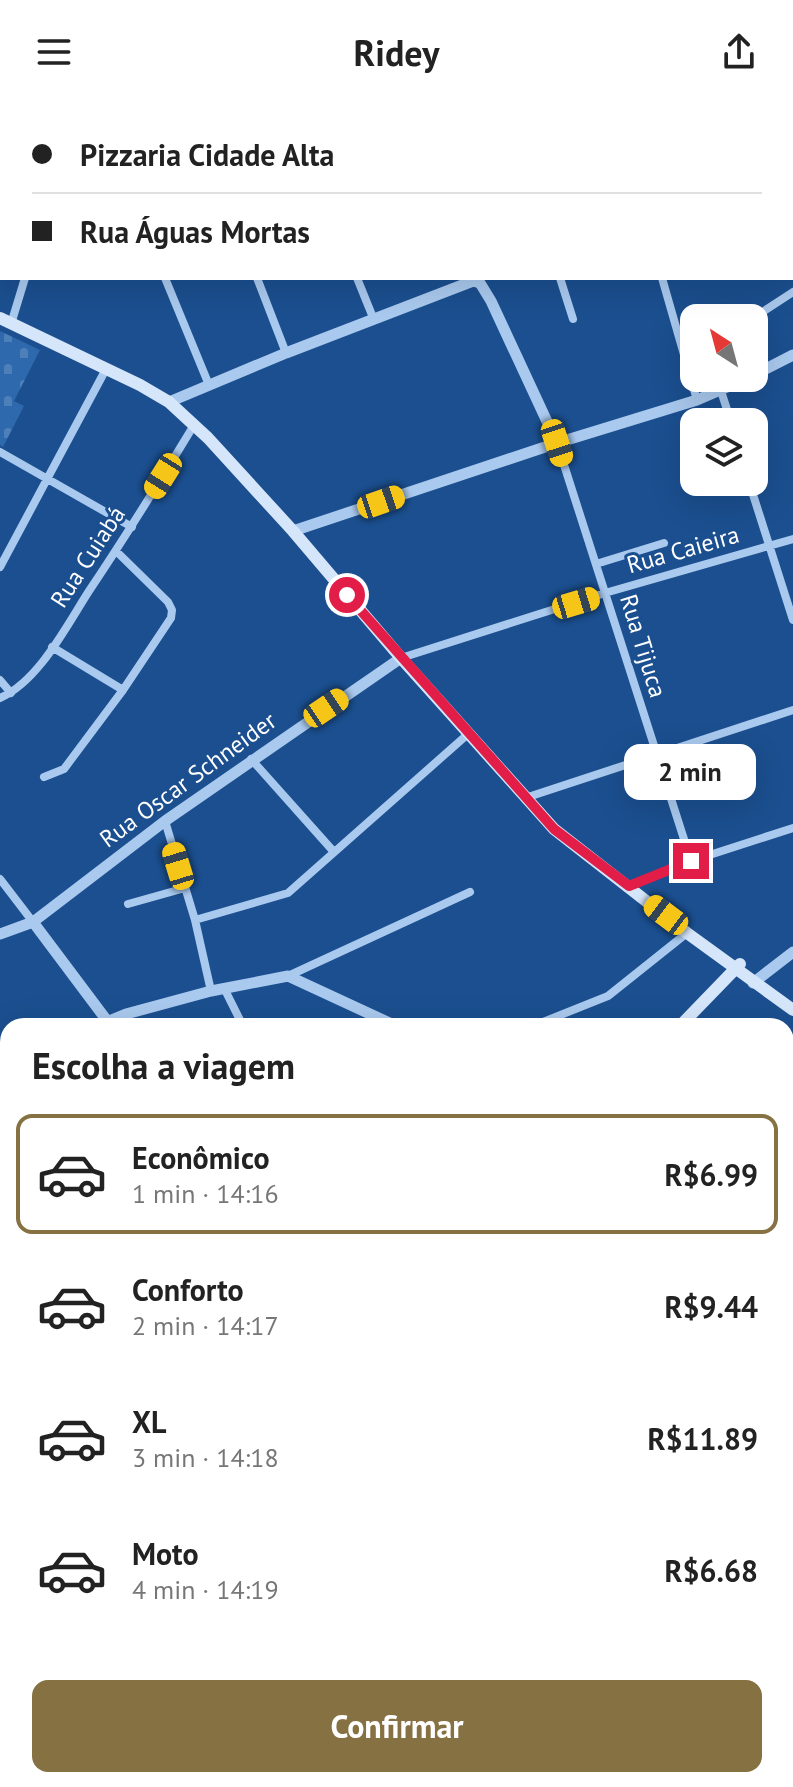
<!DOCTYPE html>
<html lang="pt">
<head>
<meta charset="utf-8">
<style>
  :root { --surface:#fff; --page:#f6f6f6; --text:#222; --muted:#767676; --line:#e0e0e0; --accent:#857141 }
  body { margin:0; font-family:"PT Sans",sans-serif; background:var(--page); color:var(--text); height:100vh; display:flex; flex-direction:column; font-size:30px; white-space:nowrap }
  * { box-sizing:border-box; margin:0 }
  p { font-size:26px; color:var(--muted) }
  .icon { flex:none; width:44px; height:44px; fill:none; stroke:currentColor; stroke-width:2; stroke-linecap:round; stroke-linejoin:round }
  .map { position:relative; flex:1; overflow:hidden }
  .details { position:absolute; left:0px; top:914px; width:794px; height:770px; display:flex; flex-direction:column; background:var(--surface); border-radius:24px 24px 0 0; box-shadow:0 8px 32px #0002 }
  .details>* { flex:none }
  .banner { position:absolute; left:0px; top:0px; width:794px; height:176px; box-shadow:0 8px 32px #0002; display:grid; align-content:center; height:176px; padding:0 32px; background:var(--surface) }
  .needle { width:52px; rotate:324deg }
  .fabs { position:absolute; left:680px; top:200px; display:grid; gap:16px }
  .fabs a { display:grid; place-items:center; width:88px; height:88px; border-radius:16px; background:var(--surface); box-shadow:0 8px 32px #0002; font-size:40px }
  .end { position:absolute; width:36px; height:36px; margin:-18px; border:10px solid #e11d48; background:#fff; box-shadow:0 0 0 4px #fff }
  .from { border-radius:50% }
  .bubble { position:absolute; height:56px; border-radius:16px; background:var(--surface); box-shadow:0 8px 32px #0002; font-size:26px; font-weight:700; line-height:56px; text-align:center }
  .car { position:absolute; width:24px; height:48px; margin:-24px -12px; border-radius:10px; box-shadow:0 0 6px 2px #0007; background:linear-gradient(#f5c518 24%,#345 0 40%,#f5c518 0 76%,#345 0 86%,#f5c518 0) }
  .banner b { display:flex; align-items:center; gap:28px; height:76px; font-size:30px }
  .banner b+b { border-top:2px solid var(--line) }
  .banner i { width:20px; height:20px; background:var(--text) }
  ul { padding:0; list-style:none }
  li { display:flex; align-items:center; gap:24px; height:120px; margin:0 16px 12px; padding:0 16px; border:4px solid transparent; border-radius:16px }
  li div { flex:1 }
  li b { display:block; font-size:30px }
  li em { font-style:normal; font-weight:700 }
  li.active { border-color:var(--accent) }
  li>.icon { width:72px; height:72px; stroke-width:1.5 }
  h2 { padding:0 32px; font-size:36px; line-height:96px }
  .button { display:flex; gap:16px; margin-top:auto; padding:16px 32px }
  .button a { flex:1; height:92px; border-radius:16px; background:var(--accent); color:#fff; font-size:32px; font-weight:700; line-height:92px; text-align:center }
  header { display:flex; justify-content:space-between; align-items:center; height:104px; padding:0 32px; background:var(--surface); font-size:36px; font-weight:700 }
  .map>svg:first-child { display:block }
</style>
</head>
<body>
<header><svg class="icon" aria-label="menu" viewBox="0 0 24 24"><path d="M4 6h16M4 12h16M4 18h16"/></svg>Ridey<svg class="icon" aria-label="share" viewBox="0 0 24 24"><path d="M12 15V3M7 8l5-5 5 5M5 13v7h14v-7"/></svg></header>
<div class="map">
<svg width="793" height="1683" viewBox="0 0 793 1683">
  <defs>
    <pattern id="cemetery-stones" width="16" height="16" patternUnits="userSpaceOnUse" patternTransform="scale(2)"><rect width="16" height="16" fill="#2e69ad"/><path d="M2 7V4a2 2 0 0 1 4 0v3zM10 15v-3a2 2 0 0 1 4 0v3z" fill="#4d80b9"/></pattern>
  </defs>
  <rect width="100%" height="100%" fill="#1b4f8f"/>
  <!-- cemetery -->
  <path fill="url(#cemetery-stones)" d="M0,227L40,246L14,297L24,302L3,343L0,341Z"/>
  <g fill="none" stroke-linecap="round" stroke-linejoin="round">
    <!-- stream -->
    <path stroke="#9cc4f0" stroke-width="2" d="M786,1436L793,1437"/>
    <!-- minor -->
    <path stroke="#a9c9ee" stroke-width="8" d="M93,0L94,2
      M189,0L190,2
      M288,0L289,2
      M489,0L490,2
      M619,0L620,2
      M765,0L766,2
      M792,81L793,84
      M0,120L2,122
      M165,174L209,281
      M257,174L286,249
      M357,174L374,216
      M560,174L573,215
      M662,174L697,296
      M764,207L793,188
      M11,220L25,174
      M721,287L731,318
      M557,339L691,757
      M0,348L132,423
      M749,378L793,516
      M596,460L664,439
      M0,463L106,265
      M52,543L123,586
      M401,554L605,489L793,435
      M0,576L11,589
      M0,594C39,577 67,521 89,487C126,432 160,377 194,321
      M251,655L334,748
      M44,673L64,665L123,586L171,514L172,506L168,498L116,447
      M525,694L793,606
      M165,717L195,816L211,887
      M0,775L33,818
      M629,782L691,757L793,724
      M128,800L185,784
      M195,816L288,789L468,630
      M288,872L470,788
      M224,884L243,922
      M533,922L608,892L687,829
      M786,1012L793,1005
      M0,1091L8,1087
      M786,1193L793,1197
      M411,1676L416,1683
      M650,1676L653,1683
      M732,1676L736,1683
      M51,1683V1676
      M135,1683L136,1676
      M267,1683L270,1676
      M362,1683L378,1676
      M499,1683L502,1676
      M615,1683L616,1676"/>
    <!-- tertiary -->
    <path stroke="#a9c9ee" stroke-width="11" d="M387,0L388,2
      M754,271L793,251
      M169,298L286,249L473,177L480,179L491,197L557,339
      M293,427L557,339L697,296L748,274
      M33,818L111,922
      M0,830L33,818L165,717L401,554
      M753,879L793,848
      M97,922L126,910L211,887L288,872L396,922
      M0,959L8,956
      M0,1166L8,1182
      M786,1294L793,1283
      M0,1505L8,1523
      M143,1676L151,1683
      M313,1676L318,1683"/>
    <!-- secondary -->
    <path stroke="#d6e6fa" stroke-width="12" d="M0,214L140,281L169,298L208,334L293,427L401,554L554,725L687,829L793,906
      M680,922L740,860
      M0,1307L8,1328
      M0,1396L8,1386
      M0,1415H8
      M786,1548L793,1553
      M786,1567L793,1570"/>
  </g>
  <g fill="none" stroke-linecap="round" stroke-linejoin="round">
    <!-- route -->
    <path stroke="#e11d48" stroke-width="10" d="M347,491L554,725L629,782L691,757"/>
  </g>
  <g text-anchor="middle" stroke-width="6" stroke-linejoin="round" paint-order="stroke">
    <!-- street labels -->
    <g font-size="24" fill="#fff" stroke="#1b4f8f">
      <text transform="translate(683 446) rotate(-16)" y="8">Rua Caieira</text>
      <text transform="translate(88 453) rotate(-57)" y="8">Rua Cuiabá</text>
      <text transform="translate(643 542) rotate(73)" y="8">Rua Tijuca</text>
      <text transform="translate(188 676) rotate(-36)" y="8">Rua Oscar Schneider</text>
    </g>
  </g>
</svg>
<div class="fabs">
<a><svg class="needle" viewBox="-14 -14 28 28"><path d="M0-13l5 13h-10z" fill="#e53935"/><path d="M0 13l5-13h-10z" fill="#767676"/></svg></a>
<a><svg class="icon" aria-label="layers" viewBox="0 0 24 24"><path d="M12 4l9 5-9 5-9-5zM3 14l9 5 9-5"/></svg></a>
</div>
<i class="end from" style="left:347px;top:491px"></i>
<i class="end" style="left:691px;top:757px"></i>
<div class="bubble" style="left:624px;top:640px;width:132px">2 min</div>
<i class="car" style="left:557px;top:339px;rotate:162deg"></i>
<i class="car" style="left:163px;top:372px;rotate:212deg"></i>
<i class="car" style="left:381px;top:398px;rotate:71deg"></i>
<i class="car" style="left:576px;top:499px;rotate:73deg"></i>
<i class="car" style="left:326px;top:604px;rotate:56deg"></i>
<i class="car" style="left:178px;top:762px;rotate:343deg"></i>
<i class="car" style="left:666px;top:811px;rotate:307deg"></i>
<div class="banner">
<b><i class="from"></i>Pizzaria Cidade Alta</b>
<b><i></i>Rua Águas Mortas</b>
</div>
<section class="details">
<h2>Escolha a viagem</h2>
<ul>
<li class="active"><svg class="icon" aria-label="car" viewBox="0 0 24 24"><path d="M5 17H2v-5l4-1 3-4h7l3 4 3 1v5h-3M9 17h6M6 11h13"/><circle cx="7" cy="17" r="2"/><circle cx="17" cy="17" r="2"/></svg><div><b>Econômico</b><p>1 min · 14:16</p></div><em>R$6.99</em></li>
<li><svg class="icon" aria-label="car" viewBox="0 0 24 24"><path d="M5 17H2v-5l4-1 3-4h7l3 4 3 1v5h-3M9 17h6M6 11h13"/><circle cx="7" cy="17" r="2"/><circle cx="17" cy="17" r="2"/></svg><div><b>Conforto</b><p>2 min · 14:17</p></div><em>R$9.44</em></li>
<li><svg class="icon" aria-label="car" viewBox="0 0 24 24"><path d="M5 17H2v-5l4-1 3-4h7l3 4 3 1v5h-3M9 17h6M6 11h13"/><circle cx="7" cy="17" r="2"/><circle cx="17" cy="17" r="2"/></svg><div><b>XL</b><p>3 min · 14:18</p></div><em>R$11.89</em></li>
<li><svg class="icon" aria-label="car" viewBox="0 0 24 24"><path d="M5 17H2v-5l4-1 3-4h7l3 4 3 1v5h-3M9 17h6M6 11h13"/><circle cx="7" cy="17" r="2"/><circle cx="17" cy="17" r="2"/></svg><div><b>Moto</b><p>4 min · 14:19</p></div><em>R$6.68</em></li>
</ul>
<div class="button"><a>Confirmar</a></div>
</section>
</div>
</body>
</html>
